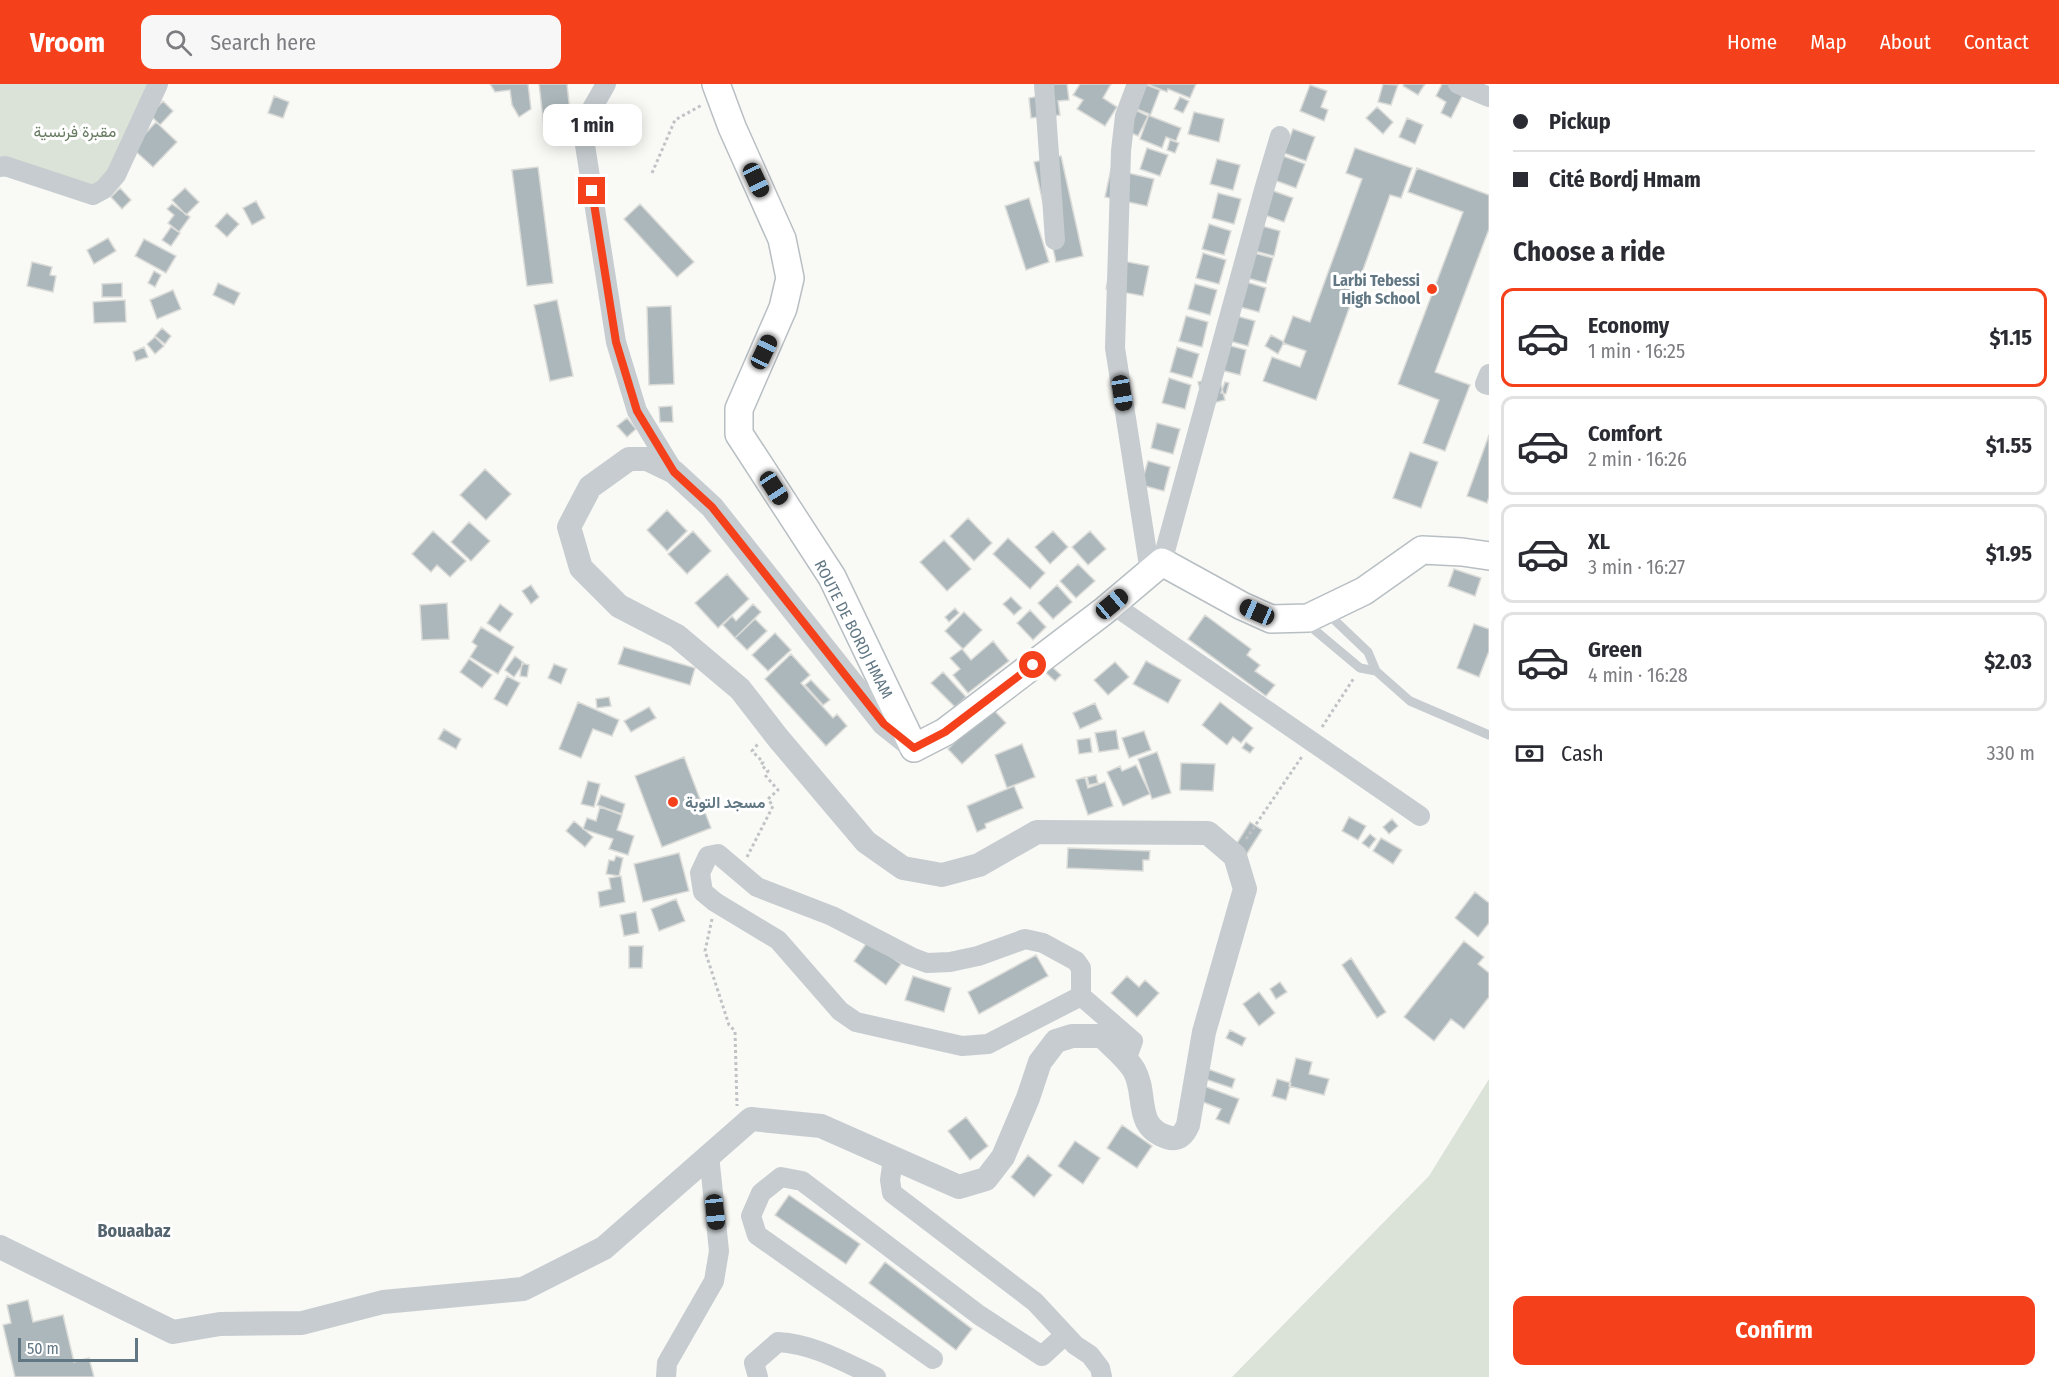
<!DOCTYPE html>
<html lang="en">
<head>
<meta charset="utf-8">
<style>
  :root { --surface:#fff; --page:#f7f7f7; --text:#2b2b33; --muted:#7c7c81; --line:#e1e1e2; --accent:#f5411b }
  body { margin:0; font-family:"Fira Sans Condensed",Vazirmatn,sans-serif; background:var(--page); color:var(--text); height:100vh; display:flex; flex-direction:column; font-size:22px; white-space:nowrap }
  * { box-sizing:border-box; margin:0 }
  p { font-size:20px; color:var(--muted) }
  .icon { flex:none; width:33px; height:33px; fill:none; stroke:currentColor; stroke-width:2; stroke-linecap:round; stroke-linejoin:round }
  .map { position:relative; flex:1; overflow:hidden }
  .drawer { display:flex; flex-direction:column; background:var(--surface); width:570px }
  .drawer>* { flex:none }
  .banner { display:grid; align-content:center; height:132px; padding:0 24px; background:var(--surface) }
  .scale { position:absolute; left:18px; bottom:15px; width:120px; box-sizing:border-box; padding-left:6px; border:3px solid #617784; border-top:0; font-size:16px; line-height:21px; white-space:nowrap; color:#617784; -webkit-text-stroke:4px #fff; paint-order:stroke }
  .end { position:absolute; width:27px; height:27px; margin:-14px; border:8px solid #f5411b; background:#fff; box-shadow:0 0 0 3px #fff }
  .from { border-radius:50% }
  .bubble { position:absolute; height:42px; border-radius:12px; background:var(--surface); box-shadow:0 3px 15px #0003; font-size:20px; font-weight:700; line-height:42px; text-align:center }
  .car { position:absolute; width:18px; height:36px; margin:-18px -9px; border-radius:8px; box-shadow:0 0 4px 2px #0007; background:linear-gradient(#222 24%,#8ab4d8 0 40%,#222 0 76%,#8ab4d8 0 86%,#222 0) }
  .banner b { display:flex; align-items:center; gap:21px; height:57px; font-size:22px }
  .banner b+b { border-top:2px solid var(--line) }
  .banner i { width:15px; height:15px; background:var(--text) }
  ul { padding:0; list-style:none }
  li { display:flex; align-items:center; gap:18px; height:99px; margin:0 12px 9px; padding:0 12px; border:3px solid var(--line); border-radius:12px }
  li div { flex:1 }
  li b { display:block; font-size:22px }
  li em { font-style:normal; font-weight:700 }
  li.active { border-color:var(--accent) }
  li>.icon { width:54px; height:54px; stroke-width:1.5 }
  h2 { padding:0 24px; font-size:27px; line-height:72px }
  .pay { display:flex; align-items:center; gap:15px; height:66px; padding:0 24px; font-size:22px }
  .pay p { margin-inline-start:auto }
  .button { display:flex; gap:12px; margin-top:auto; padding:12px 24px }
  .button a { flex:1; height:69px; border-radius:12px; background:var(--accent); color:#fff; font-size:24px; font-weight:700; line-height:69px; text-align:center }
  header { display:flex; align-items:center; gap:36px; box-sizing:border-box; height:84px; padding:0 30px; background:var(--accent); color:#fff }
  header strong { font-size:28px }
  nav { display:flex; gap:33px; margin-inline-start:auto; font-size:21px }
  .search { width:420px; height:54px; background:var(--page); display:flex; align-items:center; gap:15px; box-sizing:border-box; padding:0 21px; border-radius:12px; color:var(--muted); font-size:22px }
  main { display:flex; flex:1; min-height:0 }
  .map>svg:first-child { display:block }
</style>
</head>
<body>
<header>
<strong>Vroom</strong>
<div class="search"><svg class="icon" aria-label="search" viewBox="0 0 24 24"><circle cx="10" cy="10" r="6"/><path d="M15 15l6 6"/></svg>Search here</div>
<nav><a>Home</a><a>Map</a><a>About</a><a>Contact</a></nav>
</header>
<main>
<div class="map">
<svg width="1489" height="1293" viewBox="0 0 1489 1293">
  <rect width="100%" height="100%" fill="#f9f9f6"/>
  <!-- green -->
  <path fill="#dbe2d7" d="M0,0H153L103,99L90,103L0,77Z
    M1489,995V1293H1232L1429,1092Z"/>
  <!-- building -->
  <path fill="#acb7bc" stroke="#dbdbd8" stroke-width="1.5" d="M490,0H528L531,25L519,33L512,21L510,6L495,8Z
    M539,0H567L571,37L550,50L544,43Z
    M1038,0H1067L1069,16L1058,17L1060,31L1031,34L1029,14L1040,12Z
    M1080,0H1111L1103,14L1117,23L1105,42L1077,25L1083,16L1073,11Z
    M1144,0L1160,6L1150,32L1181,44L1176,57L1166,53L1162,64L1140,55L1149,30L1127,21Z
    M1147,0H1196L1190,14L1168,5L1167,8Z
    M1383,0L1398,1L1391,21L1378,18Z
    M1404,0H1425L1418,11L1403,2Z
    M1442,0H1448L1464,8L1451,34L1441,29L1446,18L1436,12Z
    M1310,1L1327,7L1321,23L1328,26L1324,37L1300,27Z
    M274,12L289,18L283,34L268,29Z
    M1180,13L1189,17L1183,29L1174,25Z
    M163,17L173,27L160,41L150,31Z
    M617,22L625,31L616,39L608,30Z
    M1127,22L1148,32L1138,52L1118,43Z
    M1377,23L1393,38L1383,50L1366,34Z
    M1194,28L1224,35L1219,58L1188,50Z
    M1407,34L1423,41L1415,60L1399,53Z
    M156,38L177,58L153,83L132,64Z
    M1293,45L1315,53L1306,77L1284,69Z
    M1170,56L1179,59L1175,69L1167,66Z
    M1147,64L1168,71L1160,92L1140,85Z
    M1355,64L1412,84L1401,114L1390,111L1316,316L1263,297L1272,273L1300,283L1306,267L1283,259L1293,232L1310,238L1362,95L1346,89Z
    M1061,72L1083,172L1056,178L1034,78Z
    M1283,72L1305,80L1296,104L1274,96Z
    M1217,75L1240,81L1233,106L1210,100Z
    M538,83L553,199L527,202L512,86Z
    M1417,84L1489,111V145L1435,288L1470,301L1445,367L1423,359L1439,316L1398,300L1463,128L1408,108Z
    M1111,85L1154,95L1147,122L1105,113Z
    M120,104L131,116L122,125L111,113Z
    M185,104L199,118L186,131L172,116Z
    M1271,106L1293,114L1284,138L1262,130Z
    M1218,109L1241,115L1234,140L1212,134Z
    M1029,114L1049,178L1026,186L1005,122Z
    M256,117L265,134L252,141L243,124Z
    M172,120L190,133L179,148L168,139L174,131L167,125Z
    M640,120L694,178L677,193L624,135Z
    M227,129L239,140L227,153L215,142Z
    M1209,140L1231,147L1224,171L1202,165Z
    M1258,141L1280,147L1274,172L1251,166Z
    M171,143L180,149L171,162L162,156Z
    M108,154L116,167L94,180L87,166Z
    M144,155L176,172L166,189L135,172Z
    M1250,168L1273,174L1266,199L1243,193Z
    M1203,169L1226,176L1219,200L1196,194Z
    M1112,175L1149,182L1143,212L1106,205Z
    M32,178L52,183L50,191L56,192L53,208L27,202Z
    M154,187L161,191L155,203L148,199Z
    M1243,197L1266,204L1259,228L1236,222Z
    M122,199V213H102V200Z
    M218,199L240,209L234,221L213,211Z
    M1195,200L1217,206L1210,231L1188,225Z
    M173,206L181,225L157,235L150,216Z
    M125,216L126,238L94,239L93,218Z
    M557,216L573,292L550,297L534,221Z
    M671,222L674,300L649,301L647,223Z
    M1233,231L1255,237L1248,262L1226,256Z
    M1186,232L1208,238L1202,263L1179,257Z
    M162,244L171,252L165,260L155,252Z
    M1271,251L1284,258L1278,270L1265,262Z
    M155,253L164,262L155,270L147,260Z
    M1224,260L1246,266L1240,291L1217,285Z
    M144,263L148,273L136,277L133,268Z
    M1177,263L1199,270L1192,294L1170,288Z
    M1219,293L1225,316L1204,321L1198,298Z
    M1169,294L1191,301L1185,325L1162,319Z
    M1225,298L1229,299L1226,310L1221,309Z
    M672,322L673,338H660L659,323Z
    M627,334L636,345L627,353L617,342Z
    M1157,339L1180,345L1173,370L1151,364Z
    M1489,351V413L1487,419L1467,412Z
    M1410,368L1438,378L1421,424L1393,414Z
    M1148,377L1170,383L1164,407L1141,401Z
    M485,385L511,410L486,436L460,411Z
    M667,426L687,447L667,467L647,446Z
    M968,434L992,459L974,477L950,452Z
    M469,438L490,457L471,477L451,458Z
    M433,447L466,477L450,493L437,481L431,488L412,470Z
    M693,447L711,467L687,490L668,470Z
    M1053,447L1068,463L1050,480L1035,463Z
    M1090,447L1106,465L1088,481L1072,463Z
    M1008,454L1045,489L1030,505L993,470Z
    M944,456L971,485L947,507L920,478Z
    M1078,480L1095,497L1076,514L1060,497Z
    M1454,485L1481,494L1475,512L1448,502Z
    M727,490L749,515L718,544L695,519Z
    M531,501L539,513L531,520L522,507Z
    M1057,501L1072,518L1053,535L1038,519Z
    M1011,513L1022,524L1014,531L1003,520Z
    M447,519L449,555L422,556L420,521Z
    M500,520L513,530L500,548L487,539Z
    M753,520L761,528L735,554L723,541L732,532L736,537Z
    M955,524L959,529L949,538L945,533Z
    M1030,526L1046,543L1033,556L1017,539Z
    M964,528L982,546L963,565L945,547Z
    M1205,531L1251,565L1247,571L1260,581L1255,587L1275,601L1266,612L1188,555Z
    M755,535L767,547L747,566L735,554Z
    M1474,540L1489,545V567L1479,593L1457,584Z
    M481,543L514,563L498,590L470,573L477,562L472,558Z
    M775,549L791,566L768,587L752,571Z
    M993,557L1009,577L968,609L953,591L960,585L950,574L962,565L971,576Z
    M624,563L695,584L690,601L618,580Z
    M791,570L810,591L801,599L833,634L837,630L847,642L826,662L765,595Z
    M515,572L524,579L514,593L505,586Z
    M469,575L492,591L482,604L460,588Z
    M1146,577L1181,596L1168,619L1133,600Z
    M1115,578L1129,593L1108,611L1094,596Z
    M522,579L529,581L527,593L520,592Z
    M554,580L567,585L561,600L548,594Z
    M1050,581L1061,591L1055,597L1044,587Z
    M943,588L966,613L955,623L931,599Z
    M507,592L520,599L507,622L494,615Z
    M811,596L830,616L823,621L805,601Z
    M609,613L611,622L597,624L596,615Z
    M578,618L619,636L612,652L593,645L581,674L559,665Z
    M1220,618L1253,644L1241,659L1233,653L1227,661L1202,641Z
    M1095,619L1102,635L1080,645L1073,629Z
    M649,623L656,634L631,648L624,637Z
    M991,623L1006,639L962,680L948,665Z
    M444,645L461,655L456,665L438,655Z
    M1116,646L1119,665L1099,668L1095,649Z
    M1144,647L1151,666L1129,674L1122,654Z
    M1090,654L1092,668L1079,670L1077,656Z
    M1246,658L1254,664L1250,669L1242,664Z
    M1022,660L1035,693L1007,704L995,671Z
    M1157,668L1171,709L1152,715L1138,675Z
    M684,673L711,744L662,763L635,692Z
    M1181,679L1215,680L1213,707L1180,706Z
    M1136,681L1150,710L1123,722L1107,688L1120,682L1122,687Z
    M1096,691L1098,699L1089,701L1087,693Z
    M1085,693L1088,704L1105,698L1113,722L1088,731L1076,696Z
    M588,697L600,700L594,723L581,720Z
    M1014,702L1023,724L985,740L986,744L977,748L967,722Z
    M601,711L625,720L622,730L597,721Z
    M600,723L622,731L617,746L634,752L628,771L609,765L613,755L583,745L587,734L596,737Z
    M1349,733L1366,742L1358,756L1342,747Z
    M1392,735L1398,742L1389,750L1383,743Z
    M574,737L593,753L585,763L566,747Z
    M1250,738L1262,746L1246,771L1234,764Z
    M1370,750L1376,755L1369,764L1362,759Z
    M1381,754L1402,766L1393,780L1373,767Z
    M1068,764L1150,767L1149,776H1143V787L1067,784Z
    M679,769L689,807L643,818L634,780Z
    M616,772L623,774L619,792L606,790L609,776L614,777Z
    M621,792L625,818L600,823L598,808L611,805L609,794Z
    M1475,808L1489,819V839L1478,853L1455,834Z
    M676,815L685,837L659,847L651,825Z
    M636,828L639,849L624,852L620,831Z
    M868,857L901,880L886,901L854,877Z
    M1464,857L1484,873L1478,880L1489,889V913L1464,945L1451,935L1434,957L1404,933Z
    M629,862H643L642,884H629Z
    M1036,871L1048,892L979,930L968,908Z
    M1351,874L1386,928L1377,934L1342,881Z
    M913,892L951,904L944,928L905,916Z
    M1127,892L1139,903L1145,896L1159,909L1137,933L1111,909Z
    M1280,898L1287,908L1276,915L1270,905Z
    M1259,908L1275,929L1259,942L1243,920Z
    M1230,946L1246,954L1242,962L1226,954Z
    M1296,974L1312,978L1309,990L1329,995L1324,1011L1289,1002Z
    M1208,985L1235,995L1232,1004L1205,995Z
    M1277,995L1291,999L1286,1016L1272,1012Z
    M1204,1002L1239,1015L1229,1040L1216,1035L1221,1025L1198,1016Z
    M966,1033L988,1062L970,1076L948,1047Z
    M1122,1041L1152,1062L1137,1084L1107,1064Z
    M1075,1057L1100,1074L1083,1100L1058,1082Z
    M1028,1071L1052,1091L1034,1113L1011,1093Z
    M789,1111L860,1160L846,1180L775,1131Z
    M885,1178L972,1245L956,1266L869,1199Z
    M28,1216L33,1238L63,1231L74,1278L89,1274L94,1293H15L3,1241L11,1239L7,1221Z"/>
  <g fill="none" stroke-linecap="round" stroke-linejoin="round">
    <!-- secondary casing -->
    <g stroke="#b8bfc3" stroke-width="30">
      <path id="secondary" d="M716,0L732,43L782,155L790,194L783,224L739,325V350L832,493L914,664L945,648L1104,527L1162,478L1242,522L1271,535L1308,534L1364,507L1422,466L1462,468L1489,472"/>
    </g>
    <!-- path -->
    <path stroke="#c0c3c5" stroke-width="3" stroke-dasharray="3 3" stroke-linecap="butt" d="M652,89L675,36L702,21
      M1322,643L1354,594
      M1246,755L1303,671
      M747,773L773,722L768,715L778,706L765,691L768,687L761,681L763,678L752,667L758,660
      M712,835L705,867L729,941L735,947L737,1022"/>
    <!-- service -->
    <path stroke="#c6cccf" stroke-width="9" d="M1326,528L1368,568L1376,587L1410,617L1489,651
      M1305,538L1360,584L1376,587"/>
    <!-- minor -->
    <path stroke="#c6cccf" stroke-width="20" d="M606,0L582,42L616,258L637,327L674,388
      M1044,0L1055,156
      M1137,0L1125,32L1121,67L1115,264L1150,488
      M1458,0L1489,13
      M0,83L5,82L93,111L104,105L116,91L158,0
      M1489,290L1485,300L1489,301
      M1162,478L1264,106L1280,52
      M1112,520L1420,732
      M1081,912V884L1076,877L1043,859L1025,855L978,872L950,878L927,879L911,873L832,832L757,803L718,770L708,772L700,789L703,808L715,818L778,856L840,927L856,938L962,962L988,960L1081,912L1133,957L1126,976
      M893,1075L890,1096L892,1109L1035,1218L1075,1261L1090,1271L1100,1284L1102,1293
      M933,1275L757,1151L751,1132L761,1109L781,1093L802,1097L979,1231L1042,1272L1065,1251
      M666,1293L667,1279L714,1197L719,1167L709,1071
      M758,1293L754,1279L778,1258C814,1260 844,1278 876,1293"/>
    <!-- tertiary -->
    <path stroke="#c6cccf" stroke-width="24" d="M0,1163L173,1248L220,1240L302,1239L383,1218L523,1205L604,1164L751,1035L821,1042L959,1103L986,1095L1003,1073L1028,1014L1040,978L1056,957L1072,952H1102C1113,963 1126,973 1134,986C1148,1011 1133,1042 1167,1053C1179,1057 1184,1050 1188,1041L1204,948L1245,805L1235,772L1208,749L1037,748L979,781L942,791L903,784L866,758L778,654L740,605L677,552L619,522L581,484L569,443L590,403L629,375H647L674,388L712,423L884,640L914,664"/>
    <!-- secondary -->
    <use href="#secondary" stroke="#fff" stroke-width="27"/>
  </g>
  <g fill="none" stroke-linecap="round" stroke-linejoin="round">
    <!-- route -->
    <path stroke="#f5411b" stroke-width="8" d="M592,107L616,258L637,327L674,388L712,423L884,640L914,664L945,648L1033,581"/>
  </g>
  <!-- markers -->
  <g fill="#f5411b" stroke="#fff" stroke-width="2">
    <circle cx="1432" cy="205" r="6"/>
    <circle cx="673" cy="718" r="6"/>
  </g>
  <g text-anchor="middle" stroke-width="6" stroke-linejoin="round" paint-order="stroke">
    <!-- park labels -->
    <g font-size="16" fill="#677b61" stroke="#fff">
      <text x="75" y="53">مقبرة فرنسية</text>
    </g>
    <!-- poi labels -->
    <g font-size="16" font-weight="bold" fill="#617784" stroke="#fff" text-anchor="end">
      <text x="1420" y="202">Larbi Tebessi<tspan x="1420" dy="18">High School</tspan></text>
      <text x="685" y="724" text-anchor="start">مسجد التوبة</text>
    </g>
    <!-- street labels -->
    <g font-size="16" fill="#617784" stroke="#fff">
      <text transform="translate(854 545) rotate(63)" y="6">ROUTE DE BORDJ HMAM</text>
    </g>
    <!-- neighbourhood labels -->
    <g font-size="18" font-weight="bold" fill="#54646f" stroke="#fff">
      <text x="134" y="1153">Bouaabaz</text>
    </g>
  </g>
</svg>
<div class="scale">50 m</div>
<i class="end from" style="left:1033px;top:581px"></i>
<i class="end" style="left:592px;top:107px"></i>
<div class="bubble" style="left:543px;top:20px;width:99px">1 min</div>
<i class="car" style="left:756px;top:96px;rotate:155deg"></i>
<i class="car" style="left:764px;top:268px;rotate:25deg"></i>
<i class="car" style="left:1122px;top:309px;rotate:171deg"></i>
<i class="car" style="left:774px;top:404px;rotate:147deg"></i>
<i class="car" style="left:1112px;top:520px;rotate:50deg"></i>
<i class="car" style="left:1257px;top:528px;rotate:294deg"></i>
<i class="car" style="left:715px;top:1128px;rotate:174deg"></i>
</div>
<section class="drawer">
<div class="banner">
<b><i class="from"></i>Pickup</b>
<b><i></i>Cité Bordj Hmam</b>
</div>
<h2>Choose a ride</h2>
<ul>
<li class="active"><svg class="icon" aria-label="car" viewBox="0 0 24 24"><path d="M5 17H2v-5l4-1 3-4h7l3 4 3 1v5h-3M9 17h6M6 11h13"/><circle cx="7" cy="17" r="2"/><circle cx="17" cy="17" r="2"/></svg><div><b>Economy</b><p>1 min · 16:25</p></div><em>$1.15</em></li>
<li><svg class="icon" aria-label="car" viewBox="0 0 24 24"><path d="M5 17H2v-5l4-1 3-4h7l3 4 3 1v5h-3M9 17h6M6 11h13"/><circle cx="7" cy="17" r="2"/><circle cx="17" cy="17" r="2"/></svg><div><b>Comfort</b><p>2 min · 16:26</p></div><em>$1.55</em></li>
<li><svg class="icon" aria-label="car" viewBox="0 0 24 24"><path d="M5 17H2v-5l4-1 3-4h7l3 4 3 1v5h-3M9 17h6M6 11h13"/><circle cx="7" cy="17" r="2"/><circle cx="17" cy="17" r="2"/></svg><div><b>XL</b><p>3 min · 16:27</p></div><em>$1.95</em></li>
<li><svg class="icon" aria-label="car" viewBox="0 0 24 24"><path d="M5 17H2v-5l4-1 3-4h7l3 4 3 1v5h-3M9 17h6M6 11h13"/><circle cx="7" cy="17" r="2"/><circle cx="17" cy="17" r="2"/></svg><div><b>Green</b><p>4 min · 16:28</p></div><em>$2.03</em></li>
</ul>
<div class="pay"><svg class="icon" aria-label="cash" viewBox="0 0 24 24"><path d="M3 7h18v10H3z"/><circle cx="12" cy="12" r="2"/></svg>Cash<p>330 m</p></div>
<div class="button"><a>Confirm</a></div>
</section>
</main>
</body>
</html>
